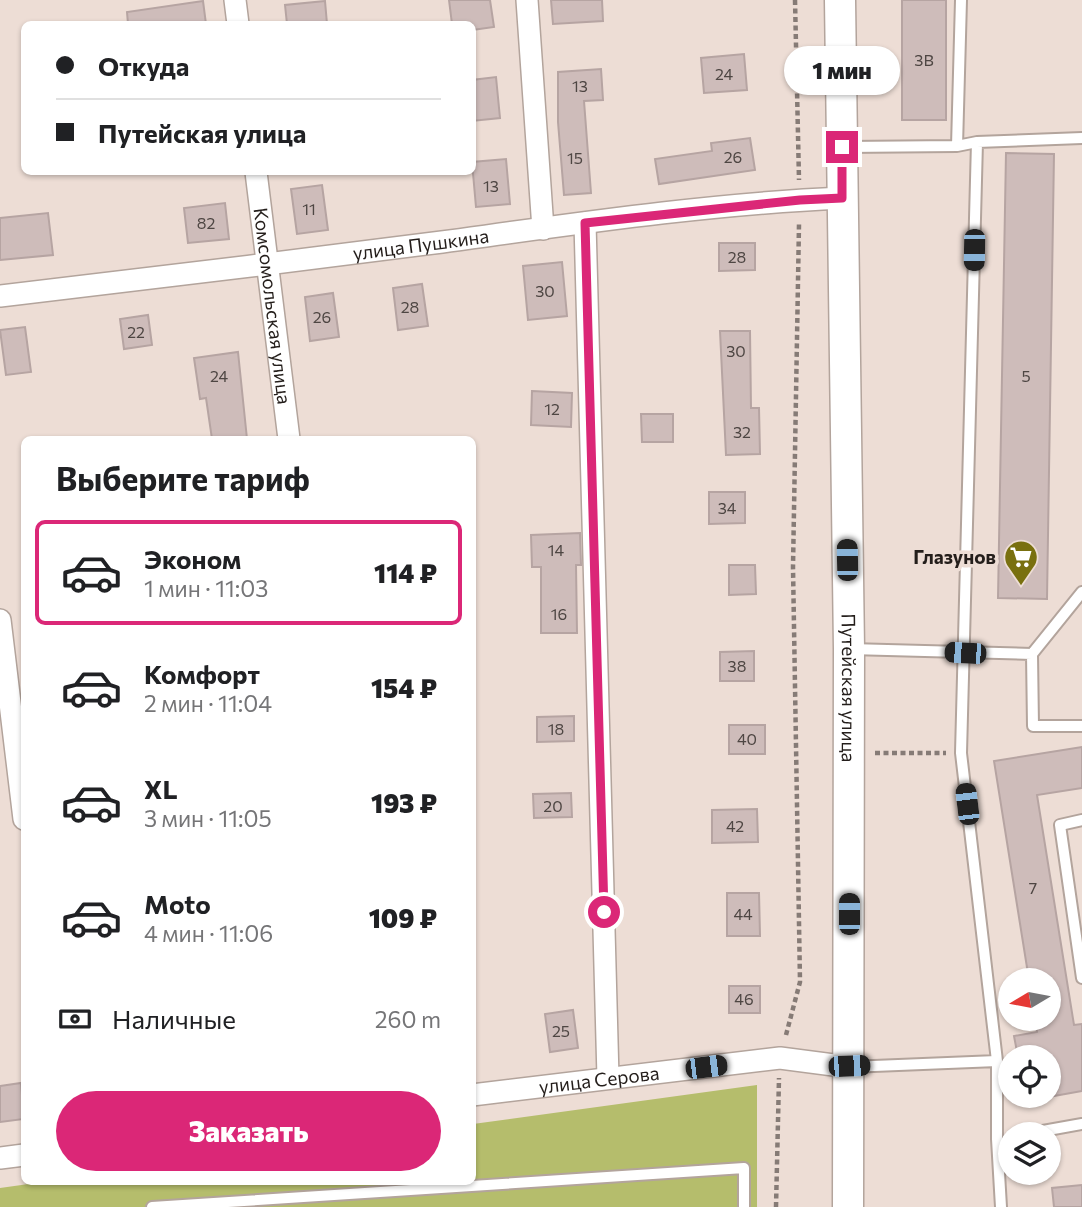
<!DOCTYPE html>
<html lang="ru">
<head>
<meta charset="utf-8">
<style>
  :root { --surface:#fff; --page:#f6f6f6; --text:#202124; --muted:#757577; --line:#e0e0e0; --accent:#db2777 }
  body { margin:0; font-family:Commissioner,sans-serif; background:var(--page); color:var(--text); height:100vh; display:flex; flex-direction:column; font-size:26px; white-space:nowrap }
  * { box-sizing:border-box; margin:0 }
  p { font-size:23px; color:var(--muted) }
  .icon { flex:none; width:38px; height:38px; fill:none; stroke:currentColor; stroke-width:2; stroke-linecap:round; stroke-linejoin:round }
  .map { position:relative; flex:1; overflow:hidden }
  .panel { position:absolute; left:21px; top:436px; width:455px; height:749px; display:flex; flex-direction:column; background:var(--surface); border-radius:10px; box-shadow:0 2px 5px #0004 }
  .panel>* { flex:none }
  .hud { position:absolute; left:21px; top:21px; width:455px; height:154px; border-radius:10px; box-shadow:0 2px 5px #0004; display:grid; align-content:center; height:154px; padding:0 35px; background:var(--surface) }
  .needle { width:46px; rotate:260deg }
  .buttons { position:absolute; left:998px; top:968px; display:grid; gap:14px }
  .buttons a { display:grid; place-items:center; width:63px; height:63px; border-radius:50%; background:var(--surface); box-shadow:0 2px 5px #0004; font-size:35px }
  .end { position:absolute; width:32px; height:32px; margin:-16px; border:9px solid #db2777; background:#fff; box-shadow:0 0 0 4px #fff }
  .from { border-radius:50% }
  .bubble { position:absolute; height:49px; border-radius:24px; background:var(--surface); box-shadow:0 2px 5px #0004; font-size:23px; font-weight:800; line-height:49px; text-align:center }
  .car { position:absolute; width:21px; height:42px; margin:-21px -10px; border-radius:9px; box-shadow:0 0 5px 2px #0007; background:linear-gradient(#222 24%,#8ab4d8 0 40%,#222 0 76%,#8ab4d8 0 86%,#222 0) }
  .hud b { display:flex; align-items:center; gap:24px; height:66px; font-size:26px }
  .hud b+b { border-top:2px solid var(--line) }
  .hud i { width:18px; height:18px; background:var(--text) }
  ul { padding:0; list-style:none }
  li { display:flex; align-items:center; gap:21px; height:105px; margin:0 14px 10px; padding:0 21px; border:4px solid transparent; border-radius:10px }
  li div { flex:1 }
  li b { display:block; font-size:26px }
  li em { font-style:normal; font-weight:800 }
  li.on { border-color:var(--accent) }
  li>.icon { width:63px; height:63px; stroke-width:1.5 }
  h2 { padding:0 35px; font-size:32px; line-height:84px }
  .pay { display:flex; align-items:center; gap:18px; height:77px; padding:0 35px; font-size:26px }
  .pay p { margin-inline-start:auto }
  .cta { display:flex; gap:14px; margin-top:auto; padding:14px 35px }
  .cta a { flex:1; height:80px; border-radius:42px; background:var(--accent); color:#fff; font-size:28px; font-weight:800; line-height:80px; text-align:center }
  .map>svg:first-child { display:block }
</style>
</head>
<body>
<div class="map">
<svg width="1082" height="1207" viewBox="0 0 1082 1207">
  <rect width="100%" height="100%" fill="#edddd5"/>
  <!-- green -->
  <path fill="#b5bd6c" d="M757,1085V1207H0V1188L50,1181H472L473,1124Z"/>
  <!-- building -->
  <path fill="#cebcba" stroke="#b6a4a2" stroke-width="2" d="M449,0H490L494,27L472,30V24H452Z
    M551,0H602L603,21L553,24Z
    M902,0H946V120H902Z
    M203,1L206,24H128L127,12Z
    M325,1L327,24H287L285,5Z
    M744,54L747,90L704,93L701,58Z
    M601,69L603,100L584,101L591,193L564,195L558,122V72Z
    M496,77L500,118L472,121V80Z
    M750,138L755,170L659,184L655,159L712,151L711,143Z
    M1006,153L1054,154L1047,599L998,598Z
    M506,159L510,204L476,207L472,162Z
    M322,185L328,230L297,234L291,189Z
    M225,203L229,239L188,243L184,208Z
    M48,213L53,255L0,260V218Z
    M719,243H755V270L719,271Z
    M562,262L567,316L528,320L523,266Z
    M422,284L428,326L398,330L393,288Z
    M333,293L339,337L310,341L305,297Z
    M148,315L152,345L124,349L120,319Z
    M25,327L31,372L6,375L0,330Z
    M720,331H750L751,408H759L760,454L726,455Z
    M238,352L247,439H212L206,398L200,399L194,358Z
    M532,391L572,393L571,427L531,425Z
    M641,414H673V442H642Z
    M709,492H745V523L709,524Z
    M580,533L581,565H576L577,633H541V567H532L531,535Z
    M729,565H755L756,594L729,595Z
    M754,651V681H720V652Z
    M574,716V741L537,742V717Z
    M729,725H765V754H729Z
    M1082,747V788L1037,795L1074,1025L1082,1024V1091L1026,1101L1025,1096H1048V1057H1018L1014,1036L1037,1032L1035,1018H1048V980H1029L994,761Z
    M571,793L572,817L534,818L533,794Z
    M757,809L758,842L712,843V810Z
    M727,893H759L760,936H727Z
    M729,986H760V1013H729Z
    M573,1010L578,1048L550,1052L545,1014Z
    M21,1083L24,1119L0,1122V1086Z
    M1082,1185V1207H1054L1052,1188Z"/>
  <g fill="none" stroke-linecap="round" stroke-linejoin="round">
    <!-- lane casing -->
    <g stroke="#b3a49c" stroke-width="14">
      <path id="lane" d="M977,142L961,753L997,1061V1139L1001,1207
        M957,146L961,0
        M845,147L957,146L977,142L1082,138
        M1082,592L1032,654L1033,726H1082
        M850,649L1032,654
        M1082,820L1060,825L1082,978
        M849,1067L997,1061
        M1026,1134L1082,1124
        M152,1207L744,1168V1207"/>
    </g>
    <!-- street casing -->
    <g stroke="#b3a49c" stroke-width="24">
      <g id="street">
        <path d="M235,0L238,24"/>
        <path d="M527,0L543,229"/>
        <path id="s1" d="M256,172L289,439"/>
        <path d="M585,223L608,1078"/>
        <path id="s2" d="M0,296C147,279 295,261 442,242C574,224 708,204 842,198"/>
        <path d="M0,620L24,819"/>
        <path id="s3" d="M472,1095L780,1058L849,1067"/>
        <path d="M0,1158L24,1155"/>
      </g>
    </g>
    <!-- secondary casing -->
    <g stroke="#b3a49c" stroke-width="33">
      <g id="secondary">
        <path id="s4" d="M840,0L849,649L848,1207"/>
      </g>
    </g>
    <!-- path -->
    <path stroke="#867b76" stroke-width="4.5" stroke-dasharray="5 3.5" stroke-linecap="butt" d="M795,0L799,180
      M875,753H946
      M786,1035L800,982L793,567L799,224
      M776,1207L779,1078"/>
    <!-- lane -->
    <use href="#lane" stroke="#fff" stroke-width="10"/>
    <!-- street -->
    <use href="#street" stroke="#fff" stroke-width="21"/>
    <!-- secondary -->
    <use href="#secondary" stroke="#fff" stroke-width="30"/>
  </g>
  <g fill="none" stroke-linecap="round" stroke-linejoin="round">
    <!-- route -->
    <path stroke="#db2777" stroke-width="9" d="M604,912L585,223L800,200L842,198V147"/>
  </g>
  <!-- icons -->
  <defs>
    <g id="supermarket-pin" transform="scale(1.75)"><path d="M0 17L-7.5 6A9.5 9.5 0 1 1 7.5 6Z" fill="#79700f" stroke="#edddd5"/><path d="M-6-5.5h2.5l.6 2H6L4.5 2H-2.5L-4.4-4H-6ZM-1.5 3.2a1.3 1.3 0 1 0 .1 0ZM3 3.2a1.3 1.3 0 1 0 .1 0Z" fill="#fff"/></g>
  </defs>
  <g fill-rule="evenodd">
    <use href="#supermarket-pin" x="1021" y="557"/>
  </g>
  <g text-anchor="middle" stroke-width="7" stroke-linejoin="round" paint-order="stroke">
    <!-- number labels -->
    <g font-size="16" fill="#4e4643">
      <text x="924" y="66">3В</text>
      <text x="724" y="80">24</text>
      <text x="580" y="92">13</text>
      <text x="733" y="163">26</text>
      <text x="575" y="164">15</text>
      <text x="491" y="192">13</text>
      <text x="309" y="215">11</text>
      <text x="206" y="229">82</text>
      <text x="737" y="263">28</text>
      <text x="545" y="297">30</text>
      <text x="410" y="313">28</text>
      <text x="322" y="323">26</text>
      <text x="136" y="338">22</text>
      <text x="736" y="357">30</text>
      <text x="219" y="382">24</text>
      <text x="1026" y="382">5</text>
      <text x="552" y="415">12</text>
      <text x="742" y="438">32</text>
      <text x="727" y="514">34</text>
      <text x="556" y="556">14</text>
      <text x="559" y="620">16</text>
      <text x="737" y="672">38</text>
      <text x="556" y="735">18</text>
      <text x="747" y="745">40</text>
      <text x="553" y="812">20</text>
      <text x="735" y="832">42</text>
      <text x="1033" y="894">7</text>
      <text x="743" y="920">44</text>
      <text x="744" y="1005">46</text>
      <text x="561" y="1037">25</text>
    </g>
    <!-- street labels -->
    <g font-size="19" fill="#241e1b" stroke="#edddd5">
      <text dy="7" stroke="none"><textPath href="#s2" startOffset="424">улица Пушкина</textPath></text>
      <text dy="7" stroke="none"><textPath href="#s1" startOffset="135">Комсомольская улица</textPath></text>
      <text dy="7" stroke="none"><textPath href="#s4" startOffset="688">Путейская улица</textPath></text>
      <text dy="7" stroke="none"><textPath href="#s3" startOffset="128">улица Серова</textPath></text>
    </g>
    <!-- poi labels -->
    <g font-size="19" font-weight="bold" fill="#241e1b" stroke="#edddd5" text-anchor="end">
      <text x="996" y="564">Глазунов</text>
    </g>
  </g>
</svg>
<div class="buttons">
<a><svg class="needle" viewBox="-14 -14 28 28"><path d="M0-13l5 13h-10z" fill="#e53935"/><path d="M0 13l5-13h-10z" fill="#757577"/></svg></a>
<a><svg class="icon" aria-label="locate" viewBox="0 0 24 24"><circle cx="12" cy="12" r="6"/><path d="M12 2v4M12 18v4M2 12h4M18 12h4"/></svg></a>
<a><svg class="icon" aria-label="layers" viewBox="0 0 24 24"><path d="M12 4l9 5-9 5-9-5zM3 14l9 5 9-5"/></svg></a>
</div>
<i class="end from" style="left:604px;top:912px"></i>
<i class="end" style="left:842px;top:147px"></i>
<div class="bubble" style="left:784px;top:46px;width:116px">1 мин</div>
<i class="car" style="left:974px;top:250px;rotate:181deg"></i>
<i class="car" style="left:847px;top:560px;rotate:359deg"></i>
<i class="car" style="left:965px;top:653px;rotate:273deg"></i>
<i class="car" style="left:967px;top:804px;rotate:353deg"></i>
<i class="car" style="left:849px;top:914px;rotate:0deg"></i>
<i class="car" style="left:849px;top:1066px;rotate:88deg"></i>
<i class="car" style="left:706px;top:1067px;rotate:83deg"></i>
<div class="hud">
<b><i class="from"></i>Откуда</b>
<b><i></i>Путейская улица</b>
</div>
<section class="panel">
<h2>Выберите тариф</h2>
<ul>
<li class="on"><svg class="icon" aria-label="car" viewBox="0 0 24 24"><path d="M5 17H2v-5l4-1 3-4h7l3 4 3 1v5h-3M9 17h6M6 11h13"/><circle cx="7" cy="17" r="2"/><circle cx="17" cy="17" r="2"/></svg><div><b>Эконом</b><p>1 мин · 11:03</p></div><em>114 ₽</em></li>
<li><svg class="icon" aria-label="car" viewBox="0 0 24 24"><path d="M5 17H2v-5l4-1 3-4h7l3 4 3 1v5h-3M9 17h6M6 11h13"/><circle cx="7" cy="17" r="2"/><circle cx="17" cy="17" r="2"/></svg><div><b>Комфорт</b><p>2 мин · 11:04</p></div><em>154 ₽</em></li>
<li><svg class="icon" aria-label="car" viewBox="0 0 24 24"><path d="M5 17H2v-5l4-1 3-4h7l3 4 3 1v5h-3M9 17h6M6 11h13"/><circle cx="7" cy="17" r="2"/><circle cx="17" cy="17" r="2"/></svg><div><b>XL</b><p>3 мин · 11:05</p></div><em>193 ₽</em></li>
<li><svg class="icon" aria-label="car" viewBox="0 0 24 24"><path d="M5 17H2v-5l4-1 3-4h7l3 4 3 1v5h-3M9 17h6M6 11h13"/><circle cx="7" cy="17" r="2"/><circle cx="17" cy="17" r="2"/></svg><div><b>Moto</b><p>4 мин · 11:06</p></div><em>109 ₽</em></li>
</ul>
<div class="pay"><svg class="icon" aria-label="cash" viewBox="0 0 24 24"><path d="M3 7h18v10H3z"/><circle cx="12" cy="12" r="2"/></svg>Наличные<p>260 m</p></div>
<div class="cta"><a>Заказать</a></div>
</section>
</div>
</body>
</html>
